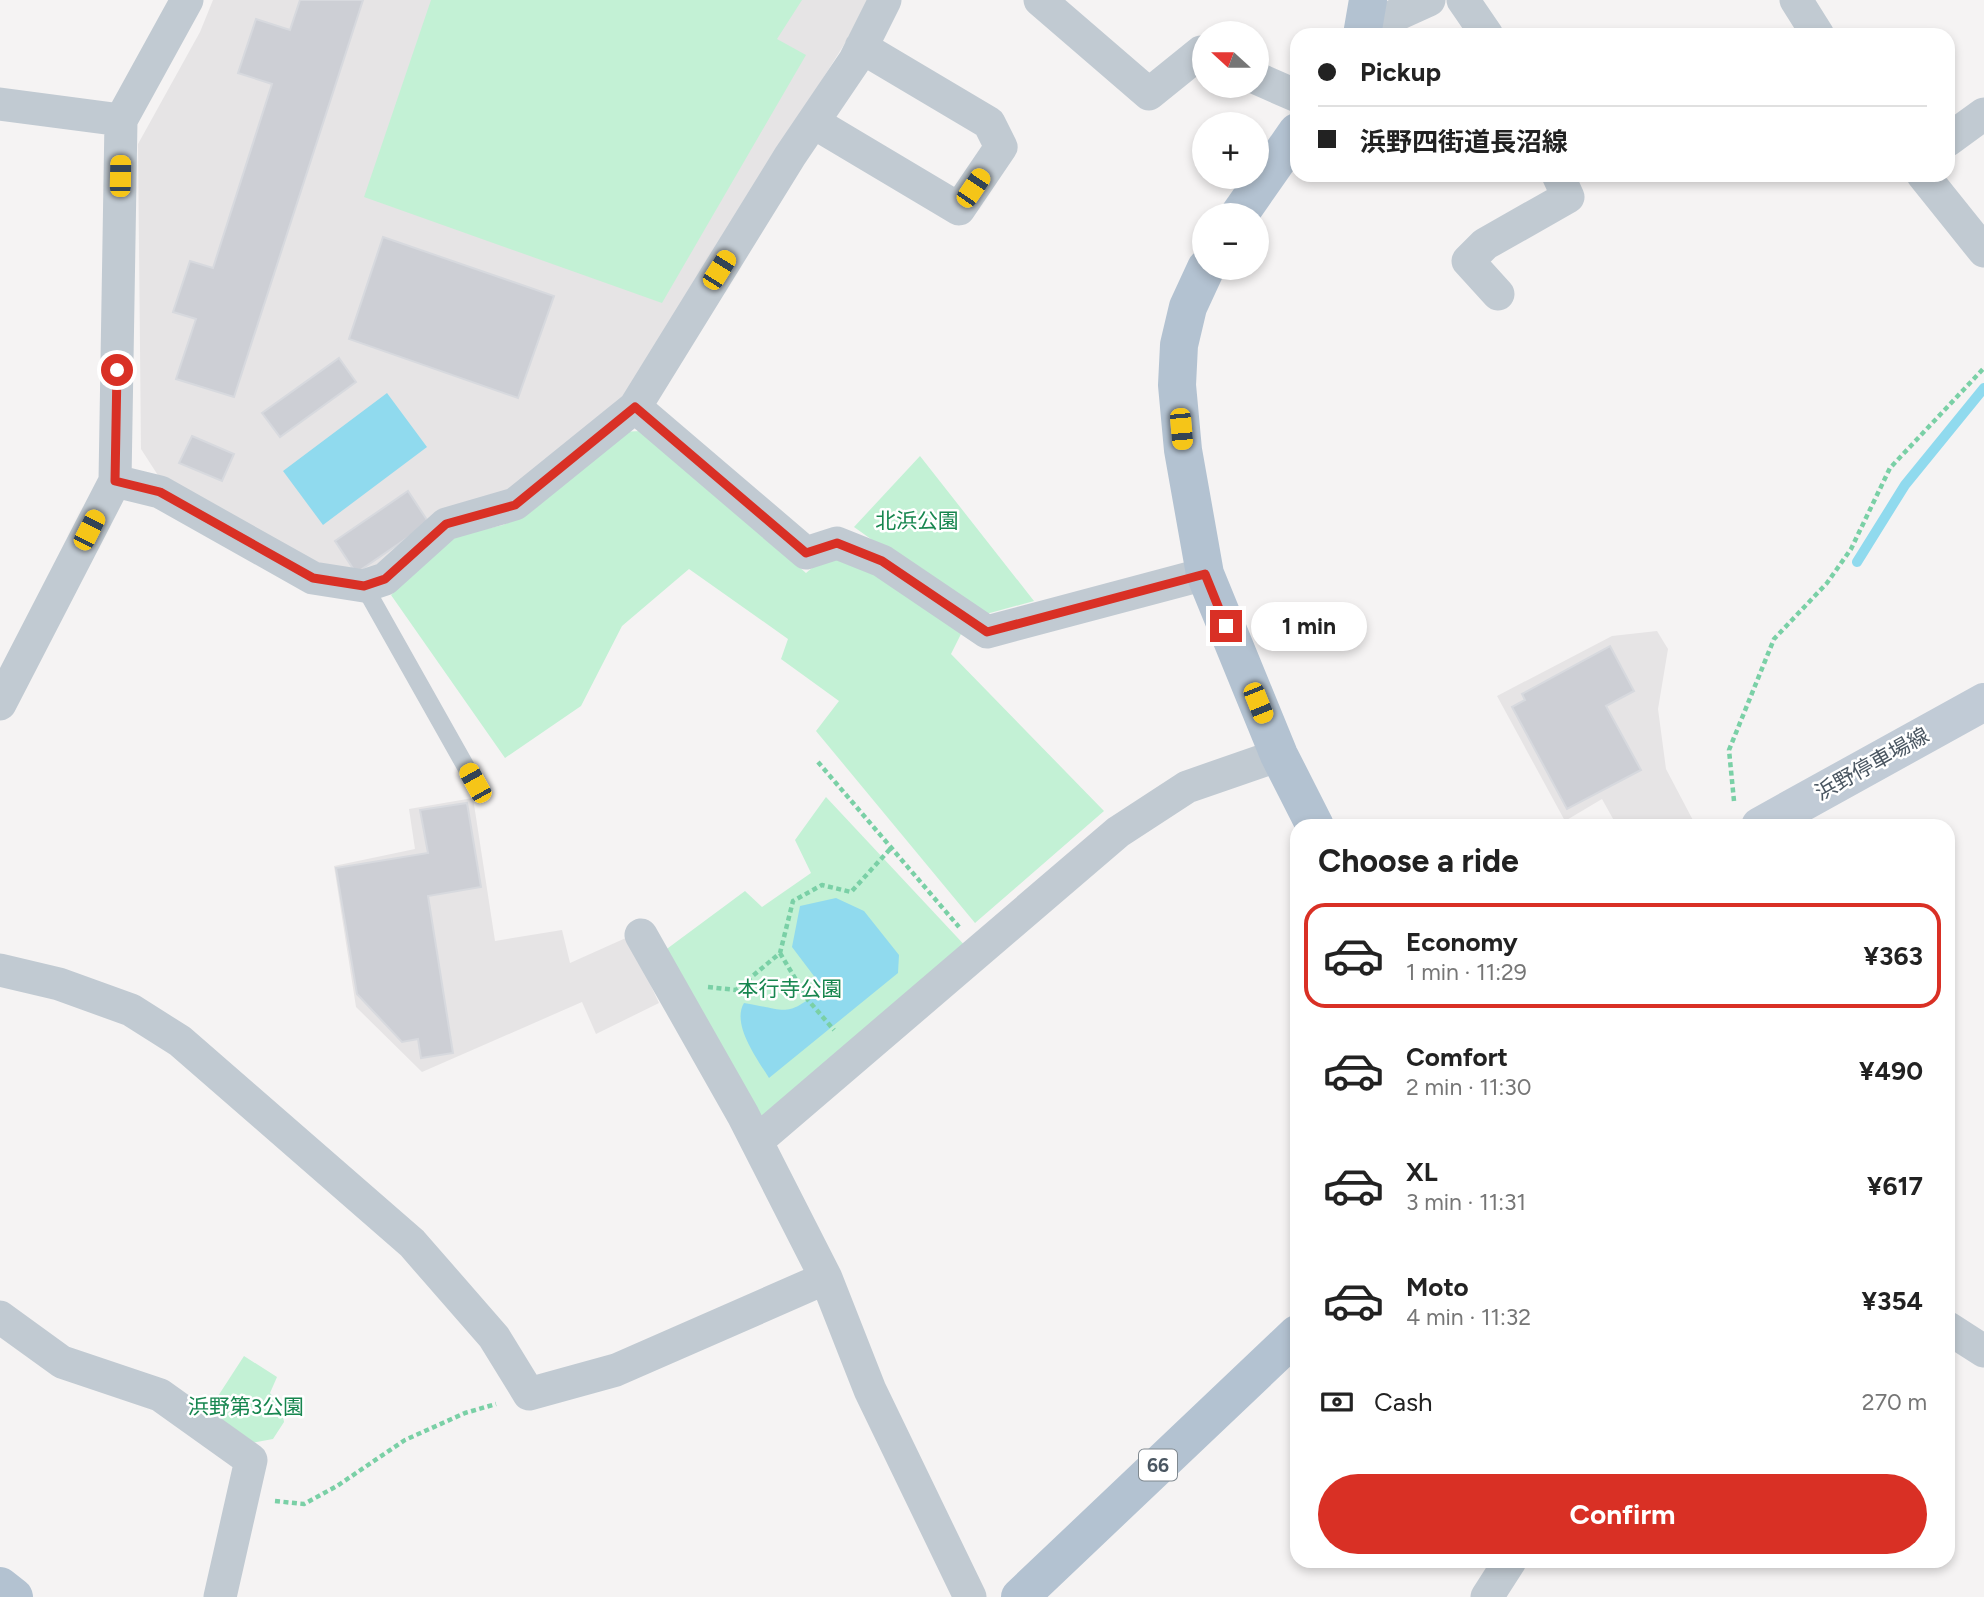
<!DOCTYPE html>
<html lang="en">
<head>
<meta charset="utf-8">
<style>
  :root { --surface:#fff; --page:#f6f6f6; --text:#222; --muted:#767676; --line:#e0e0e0; --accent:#d93025 }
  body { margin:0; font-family:Figtree,"Noto Sans JP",sans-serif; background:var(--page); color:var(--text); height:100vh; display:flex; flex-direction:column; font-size:26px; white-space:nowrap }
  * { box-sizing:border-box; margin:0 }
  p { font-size:23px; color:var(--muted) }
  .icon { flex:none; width:38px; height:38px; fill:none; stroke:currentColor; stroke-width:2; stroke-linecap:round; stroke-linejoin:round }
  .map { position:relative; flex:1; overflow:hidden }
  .sheet { position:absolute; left:1290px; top:819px; width:665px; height:749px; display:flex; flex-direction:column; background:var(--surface); border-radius:21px; box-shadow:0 4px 10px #0003 }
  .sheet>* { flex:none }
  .hud { position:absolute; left:1290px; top:28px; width:665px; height:154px; border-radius:21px; box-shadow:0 4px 10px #0003; display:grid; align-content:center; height:154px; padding:0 28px; background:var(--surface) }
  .needle { width:46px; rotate:291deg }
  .buttons { position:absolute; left:1192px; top:21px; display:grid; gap:14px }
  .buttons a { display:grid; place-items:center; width:77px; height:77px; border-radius:50%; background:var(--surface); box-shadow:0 4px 10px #0003; font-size:35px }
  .end { position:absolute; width:32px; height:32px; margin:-16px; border:9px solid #d93025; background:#fff; box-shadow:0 0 0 4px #fff }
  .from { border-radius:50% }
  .bubble { position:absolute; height:49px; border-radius:24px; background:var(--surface); box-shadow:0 4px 10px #0003; font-size:23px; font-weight:700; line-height:49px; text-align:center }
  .car { position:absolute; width:21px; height:42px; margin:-21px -10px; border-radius:9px; box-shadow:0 0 5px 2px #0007; background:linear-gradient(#f5c518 24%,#345 0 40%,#f5c518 0 76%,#345 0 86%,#f5c518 0) }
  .hud b { display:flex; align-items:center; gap:24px; height:66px; font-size:26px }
  .hud b+b { border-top:2px solid var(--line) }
  .hud i { width:18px; height:18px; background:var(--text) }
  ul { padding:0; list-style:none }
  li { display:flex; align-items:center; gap:21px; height:105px; margin:0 14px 10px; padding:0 14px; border:4px solid transparent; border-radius:21px }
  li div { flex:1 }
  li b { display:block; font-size:26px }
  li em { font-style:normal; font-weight:700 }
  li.current { border-color:var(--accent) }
  li>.icon { width:63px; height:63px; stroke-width:1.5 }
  h2 { padding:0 28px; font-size:32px; line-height:84px }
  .pay { display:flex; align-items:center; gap:18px; height:77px; padding:0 28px; font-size:26px }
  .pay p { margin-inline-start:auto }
  .action { display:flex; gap:14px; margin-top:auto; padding:14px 28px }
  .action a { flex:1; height:80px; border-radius:42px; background:var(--accent); color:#fff; font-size:28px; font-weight:700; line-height:80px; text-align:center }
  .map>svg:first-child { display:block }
</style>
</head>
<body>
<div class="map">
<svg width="1984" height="1597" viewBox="0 0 1984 1597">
  <rect width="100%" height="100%" fill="#f5f3f3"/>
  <!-- education -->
  <path fill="#e6e4e5" d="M213,0H872L621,401L511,494L382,575L337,573L161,480L141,449L138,144L200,32Z
    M1657,631L1668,649L1658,709L1666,769L1696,826H1617L1602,799L1565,821L1497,696L1612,636Z
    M473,798L495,941L562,930L570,963L628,937L659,1003L596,1034L582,1002L422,1072L356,1007L334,866L415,849L409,809Z"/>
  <!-- green -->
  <path fill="#c3f1d5" d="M431,0H802L777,39L806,55L662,303L364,197Z
    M641,431L806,573L830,553L877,567L962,632L951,654L1104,811L975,923L816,731L839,701L781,659L788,639L689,569L622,626L581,706L505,758L391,595L447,538L503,525L532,511L621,432Z
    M920,456L1034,601L979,616L854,527Z
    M826,797L970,951L760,1127L664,951L745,891L762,907L811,873L795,840Z
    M244,1356L277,1377L270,1393L281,1406L284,1422L273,1439L251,1443L207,1413Z"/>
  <!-- water -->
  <path fill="#90daee" d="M387,393L427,447L323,525L283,471Z
    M836,898L864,911L899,955L898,973L769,1078C758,1060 731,1024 744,1003C788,1010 785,1019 823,988L792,947L800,906Z"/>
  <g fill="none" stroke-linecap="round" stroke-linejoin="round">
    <!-- stream -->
    <path stroke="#90daee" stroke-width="10" d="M1857,562L1905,485L1984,388"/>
  </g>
  <!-- building -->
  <path fill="#cdcfd5" stroke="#d7d9de" stroke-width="2" d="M300,0H363L234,397L176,379L196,319L173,312L190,261L213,268L272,84L238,73L256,19L290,30Z
    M383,237L554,296L518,398L349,339Z
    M339,358L356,382L280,437L262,413Z
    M192,436L234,454L222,481L179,463Z
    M408,491L429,523L356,573L335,541Z
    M1610,646L1634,691L1606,706L1641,770L1567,809L1512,707L1525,700L1522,694Z
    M467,803L481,887L428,896L453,1053L421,1058L418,1039L402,1042L357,994L336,868L428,853L420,810Z"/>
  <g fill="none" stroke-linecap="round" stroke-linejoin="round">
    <!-- path -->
    <path stroke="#7ad0a6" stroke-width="4.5" stroke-dasharray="5 3.5" stroke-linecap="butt" d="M818,762L959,927
      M1734,801L1729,750L1774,639L1827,583L1851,549L1890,468L1984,368
      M780,953L808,1000L834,1030
      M708,987L736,990L780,953L793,901L822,885L851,892L891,848
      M275,1501L304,1504L337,1486L405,1440L465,1413L496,1404"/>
    <!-- lane -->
    <path stroke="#c1cad2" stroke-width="18" d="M364,586L475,783"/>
    <!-- street -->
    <path stroke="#c1cad2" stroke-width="33" d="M1040,0L1149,94L1201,52L1204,53
      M1463,0L1487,35
      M1796,0L1818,35
      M1365,29L1429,0
      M1256,78L1297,96
      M0,104L121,120
      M813,122L959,209L1001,147L989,123L861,47
      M1948,140L1984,114
      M1923,175L1984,251
      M1498,294L1468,261L1485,244L1568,197L1558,175
      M635,407L806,553L837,543L882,561L987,632L1205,574
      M115,481L160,492L313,578L364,586L385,579L446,524L515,504L635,407L790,156L855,60L885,0
      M0,704L115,481L121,120L187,0
      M641,935L743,1115L826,1278L870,1390L970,1597
      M0,970L59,984L131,1010L180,1041L412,1243L494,1337L529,1394L616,1370L826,1278
      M757,1141L1118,832L1187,787L1279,755
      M0,1317L62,1362L160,1395L251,1460L220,1597
      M1948,1328L1984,1351
      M1487,1597L1510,1561"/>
    <!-- secondary -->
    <path stroke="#c1cbd6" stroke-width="38" d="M1760,826L1984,702"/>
    <!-- primary -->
    <path stroke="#b3c2d1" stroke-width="38" d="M1362,35L1368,0
      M1239,215L1297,132
      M1206,268L1188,307L1179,345L1177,385L1183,450L1205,574L1279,755L1315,826
      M0,1586L14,1597
      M1020,1597L1297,1334"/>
  </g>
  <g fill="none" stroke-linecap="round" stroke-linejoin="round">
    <!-- route -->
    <path stroke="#d93025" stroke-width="9" d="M117,370L115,481L160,492L313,578L364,586L385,579L446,524L515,505L635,407L806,553L837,543L882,561L987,632L1205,574L1226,626"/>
  </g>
  <g text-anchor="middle" stroke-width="5" stroke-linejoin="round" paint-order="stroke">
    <!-- shield labels -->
    <rect fill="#fff" stroke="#808990" stroke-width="2" x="1139" y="1449.5" width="38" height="31" rx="5"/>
    <g font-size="19" font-weight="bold" fill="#4a5661">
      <text x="1158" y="1472">66</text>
    </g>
    <!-- park labels -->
    <g font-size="21" fill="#17864f" stroke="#fff">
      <text x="917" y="528">北浜公園</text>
      <text x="790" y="996">本行寺公園</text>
      <text x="246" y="1414">浜野第3公園</text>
    </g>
    <!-- street labels -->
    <g font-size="21" fill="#4a5661" stroke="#fff">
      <text transform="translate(1872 764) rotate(-29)" y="7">浜野停車場線</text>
    </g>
  </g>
</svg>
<div class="buttons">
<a><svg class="needle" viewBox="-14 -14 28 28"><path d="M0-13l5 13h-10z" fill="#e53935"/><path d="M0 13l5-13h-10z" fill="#767676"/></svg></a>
<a>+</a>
<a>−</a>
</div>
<i class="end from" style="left:117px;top:370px"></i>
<i class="end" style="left:1226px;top:626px"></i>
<div class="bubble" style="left:1251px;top:602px;width:116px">1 min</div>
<i class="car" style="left:120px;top:176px;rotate:1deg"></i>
<i class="car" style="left:973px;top:188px;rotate:34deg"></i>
<i class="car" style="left:719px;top:270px;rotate:32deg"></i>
<i class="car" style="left:1181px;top:429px;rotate:175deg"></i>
<i class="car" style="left:89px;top:530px;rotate:27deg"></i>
<i class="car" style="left:1258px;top:703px;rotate:158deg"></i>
<i class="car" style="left:475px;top:783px;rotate:331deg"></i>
<div class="hud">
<b><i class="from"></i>Pickup</b>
<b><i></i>浜野四街道長沼線</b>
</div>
<section class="sheet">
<h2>Choose a ride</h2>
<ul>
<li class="current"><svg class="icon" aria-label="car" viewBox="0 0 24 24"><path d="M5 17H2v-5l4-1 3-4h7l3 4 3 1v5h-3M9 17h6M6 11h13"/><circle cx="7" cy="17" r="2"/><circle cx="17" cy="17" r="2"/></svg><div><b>Economy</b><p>1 min · 11:29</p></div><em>¥363</em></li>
<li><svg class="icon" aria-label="car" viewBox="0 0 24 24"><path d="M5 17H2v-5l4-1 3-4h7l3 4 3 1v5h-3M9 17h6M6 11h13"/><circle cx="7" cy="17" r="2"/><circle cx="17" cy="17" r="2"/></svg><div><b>Comfort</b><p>2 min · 11:30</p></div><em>¥490</em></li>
<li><svg class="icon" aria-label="car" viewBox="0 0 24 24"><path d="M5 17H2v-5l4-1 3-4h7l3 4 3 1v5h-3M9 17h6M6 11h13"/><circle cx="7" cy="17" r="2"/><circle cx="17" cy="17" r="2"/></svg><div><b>XL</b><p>3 min · 11:31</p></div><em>¥617</em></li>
<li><svg class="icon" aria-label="car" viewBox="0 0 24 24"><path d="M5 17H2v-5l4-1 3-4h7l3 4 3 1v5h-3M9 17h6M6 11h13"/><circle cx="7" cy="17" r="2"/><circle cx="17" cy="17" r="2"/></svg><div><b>Moto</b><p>4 min · 11:32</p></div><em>¥354</em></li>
</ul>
<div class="pay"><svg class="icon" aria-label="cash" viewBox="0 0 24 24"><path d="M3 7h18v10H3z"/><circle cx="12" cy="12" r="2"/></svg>Cash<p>270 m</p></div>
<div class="action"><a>Confirm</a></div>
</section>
</div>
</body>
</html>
